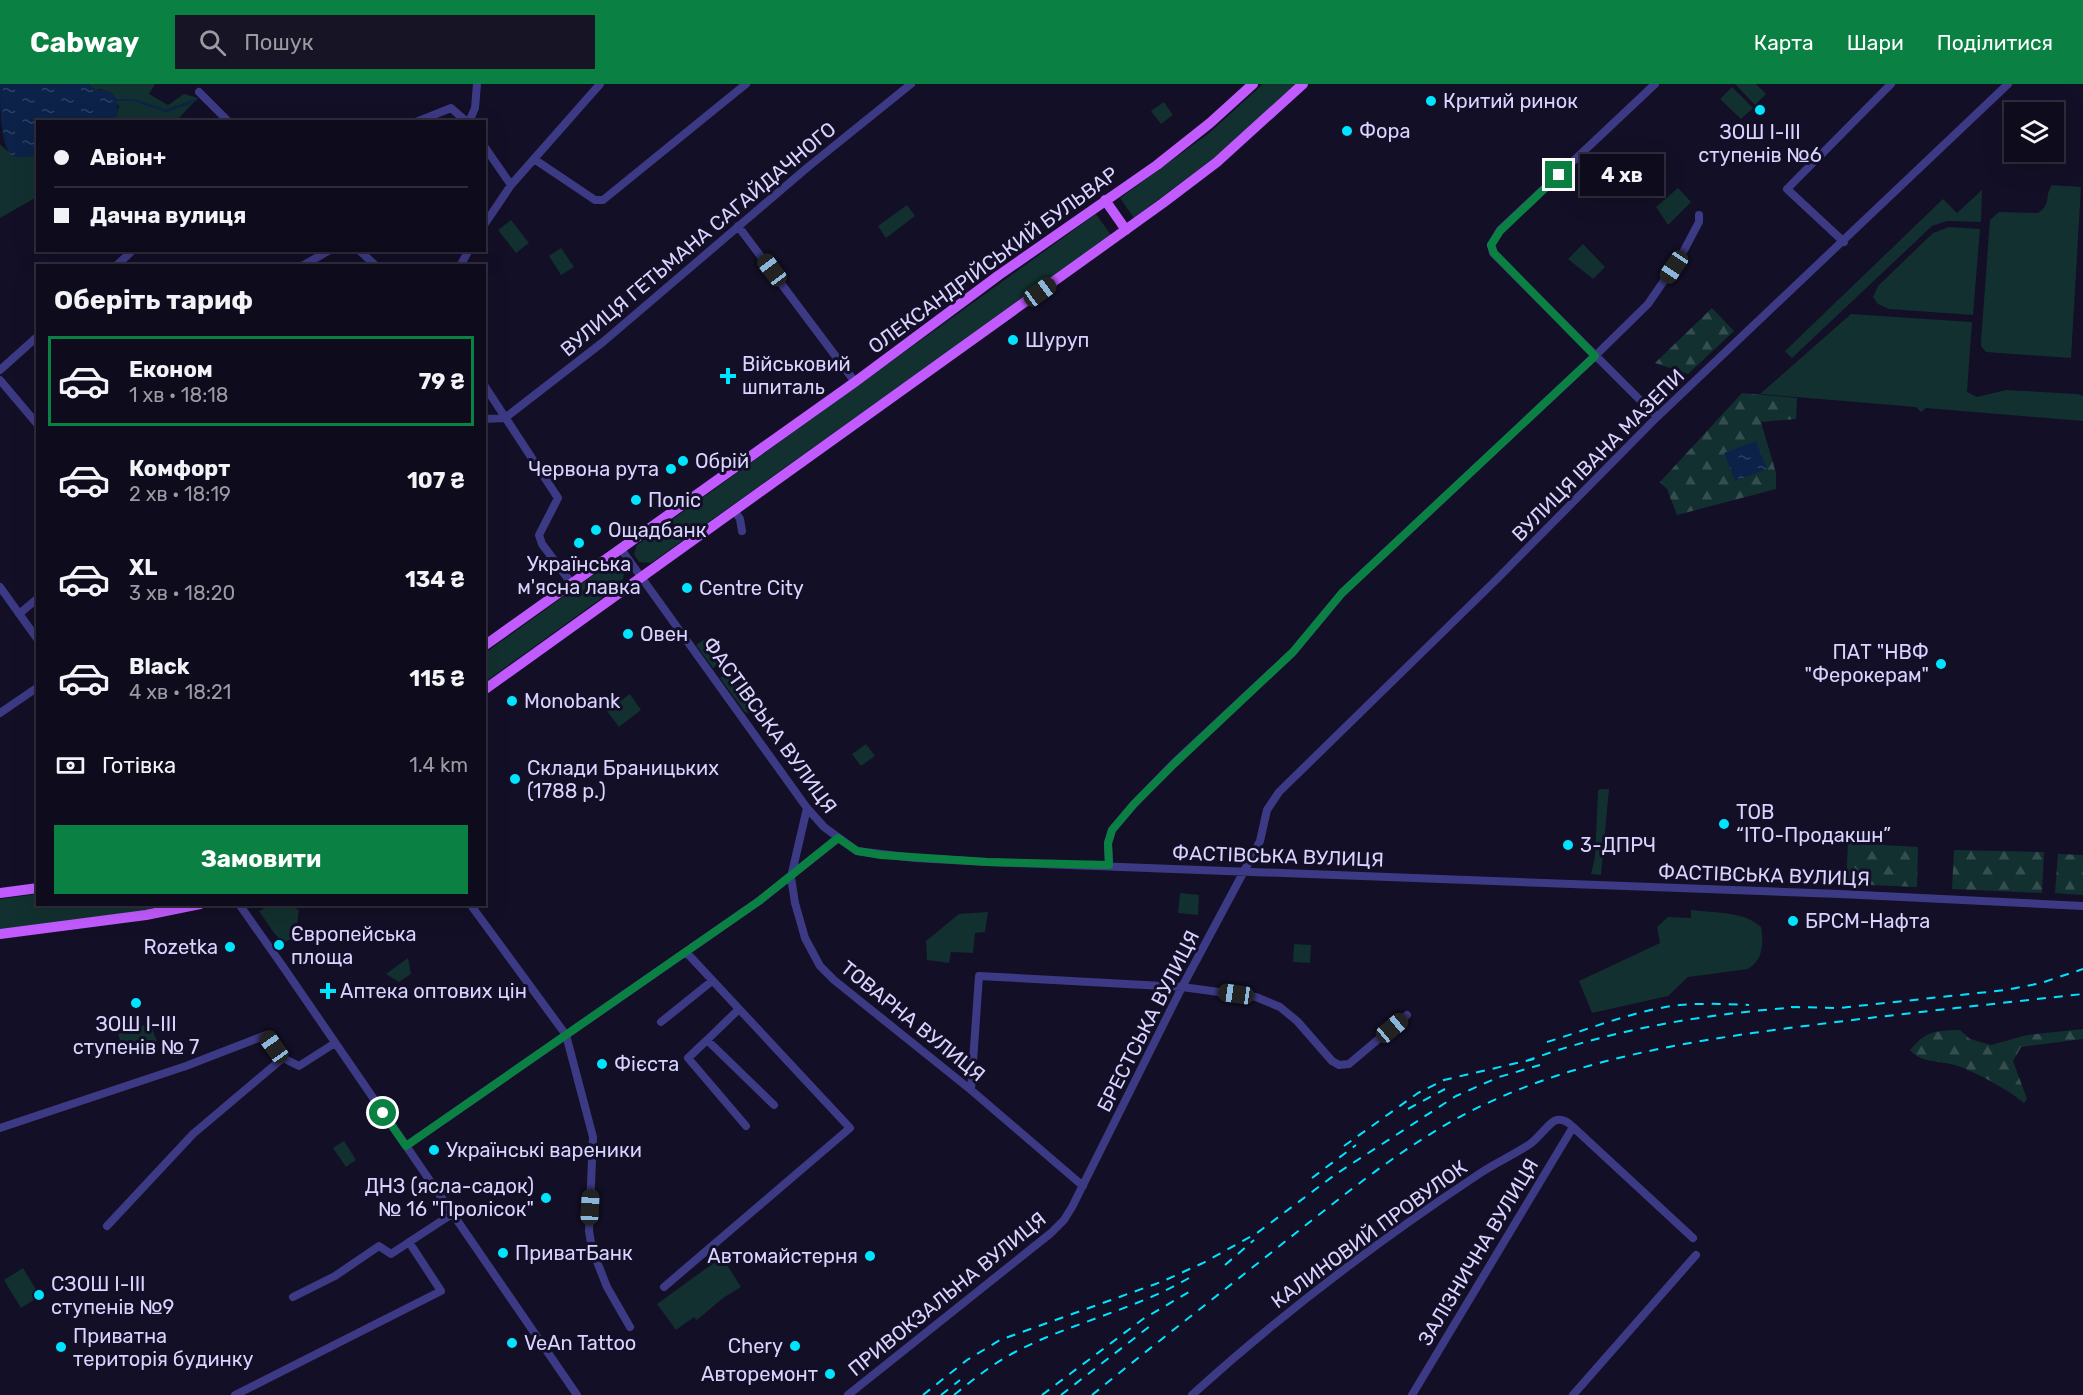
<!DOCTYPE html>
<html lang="uk">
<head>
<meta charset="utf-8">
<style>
  :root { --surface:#0e0b1c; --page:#171425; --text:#f1f3f6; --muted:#9b9ba3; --line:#2e2b3b; --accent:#0b8043 }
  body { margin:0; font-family:Rubik,sans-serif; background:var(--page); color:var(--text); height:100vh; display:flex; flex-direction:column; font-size:22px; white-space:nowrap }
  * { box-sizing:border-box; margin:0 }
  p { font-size:20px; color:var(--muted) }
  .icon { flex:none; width:33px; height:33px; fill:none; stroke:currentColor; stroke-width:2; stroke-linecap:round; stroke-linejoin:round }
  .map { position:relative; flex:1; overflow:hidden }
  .panel { position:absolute; left:36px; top:180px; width:450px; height:642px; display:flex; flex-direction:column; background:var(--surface); border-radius:0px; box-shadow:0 6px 24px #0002,0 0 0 2px var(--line) }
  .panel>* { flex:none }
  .hud { position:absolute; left:36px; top:36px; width:450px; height:132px; border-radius:0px; box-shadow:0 6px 24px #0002,0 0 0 2px var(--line); display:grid; align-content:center; height:132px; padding:0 18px; background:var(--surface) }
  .fabs { position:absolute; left:2004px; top:18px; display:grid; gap:12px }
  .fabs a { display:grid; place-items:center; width:60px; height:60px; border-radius:0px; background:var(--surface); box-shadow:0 6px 24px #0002,0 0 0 2px var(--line); font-size:30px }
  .end { position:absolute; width:27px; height:27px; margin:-14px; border:8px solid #0b8043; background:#fff; box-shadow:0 0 0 3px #fff }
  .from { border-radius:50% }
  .bubble { position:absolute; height:42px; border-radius:0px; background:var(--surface); box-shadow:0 6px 24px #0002,0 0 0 2px var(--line); font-size:20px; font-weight:700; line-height:42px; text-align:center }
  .car { position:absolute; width:18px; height:36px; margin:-18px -9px; border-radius:8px; box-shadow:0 0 4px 2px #0007; background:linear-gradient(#222 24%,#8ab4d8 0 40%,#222 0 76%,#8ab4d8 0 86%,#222 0) }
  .hud b { display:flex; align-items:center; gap:21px; height:57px; font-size:22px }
  .hud b+b { border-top:2px solid var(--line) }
  .hud i { width:15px; height:15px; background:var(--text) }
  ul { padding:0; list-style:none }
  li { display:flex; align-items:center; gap:18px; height:90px; margin:0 12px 9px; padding:0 6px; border:3px solid transparent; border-radius:0px }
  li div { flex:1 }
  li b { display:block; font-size:22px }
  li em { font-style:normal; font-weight:700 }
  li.on { border-color:var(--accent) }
  li>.icon { width:54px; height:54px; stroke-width:1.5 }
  h2 { padding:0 18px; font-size:27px; line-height:72px }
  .pay { display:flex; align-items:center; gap:15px; height:66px; padding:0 18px; font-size:22px }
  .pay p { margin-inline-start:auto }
  .cta { display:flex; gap:12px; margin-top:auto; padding:12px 18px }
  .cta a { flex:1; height:69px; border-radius:0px; background:var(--accent); color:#fff; font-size:24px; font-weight:700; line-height:69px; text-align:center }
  header { display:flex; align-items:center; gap:36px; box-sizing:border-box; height:84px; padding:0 30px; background:var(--accent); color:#fff }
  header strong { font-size:28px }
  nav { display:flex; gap:33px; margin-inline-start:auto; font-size:21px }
  .search { width:420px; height:54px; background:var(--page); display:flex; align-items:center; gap:15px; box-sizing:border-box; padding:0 21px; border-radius:0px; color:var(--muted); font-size:22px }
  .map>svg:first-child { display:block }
</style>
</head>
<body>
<header>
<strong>Cabway</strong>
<div class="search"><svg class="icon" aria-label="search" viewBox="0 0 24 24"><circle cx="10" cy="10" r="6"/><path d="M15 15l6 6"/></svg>Пошук</div>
<nav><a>Карта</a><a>Шари</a><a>Поділитися</a></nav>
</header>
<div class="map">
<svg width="2083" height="1311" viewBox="0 0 2083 1311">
  <defs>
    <pattern id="forest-firs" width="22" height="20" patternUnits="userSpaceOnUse" patternTransform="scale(1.5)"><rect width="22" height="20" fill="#12302f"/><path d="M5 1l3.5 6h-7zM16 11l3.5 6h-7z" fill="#344d4e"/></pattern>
    <pattern id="water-ripples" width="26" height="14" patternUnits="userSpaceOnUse" patternTransform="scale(1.5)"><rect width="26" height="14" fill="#0c2248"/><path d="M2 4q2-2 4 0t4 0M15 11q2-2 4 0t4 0" fill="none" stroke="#2f4163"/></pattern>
  </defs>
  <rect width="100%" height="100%" fill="#130f26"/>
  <!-- green -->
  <path fill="#12302f" d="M88,0H155L149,10L168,21L184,10L198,14L176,37H115L119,22L102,5L95,6Z
    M1263,0H1296L1215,73L1134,134L1120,114L1208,50Z
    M1735,0H1756L1766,10L1755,21Z
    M1732,3L1753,24L1741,35L1720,15Z
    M1164,18L1173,31L1161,40L1151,27Z
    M0,60C10,72 22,73 38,72L37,113L0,134Z
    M2052,101L2081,103L2071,274L1986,268L1981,262V257L1990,136L1999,128L2038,129C2052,120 2044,112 2052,101Z
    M1678,104L1691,118L1668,141L1656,123Z
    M1982,106L1981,138L1947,137L1932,142L1792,274L1785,267L1943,115L1957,129Z
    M907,121L915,132L886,154L878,142Z
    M1096,130L1111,151L651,479L639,478L634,470L637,461Z
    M511,136L529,159L516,169L498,146Z
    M1949,143L1980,145L1973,231L1889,225L1878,220L1873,213L1878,202L1933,149Z
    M1583,160L1605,183L1593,195L1568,175Z
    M561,164L574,183L561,191L549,172Z
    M1851,230L1972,238L1967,308L1977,313L2006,306L2078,310L2083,312V337L1926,324L1921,328L1916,323L1760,310Z
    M615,481L619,483L624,490L622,499L617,503L485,598V569L606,482Z
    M705,555L722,578L713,584L696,561Z
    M728,588L754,621L752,626L748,629L745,628L720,594Z
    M630,610L641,626L619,643L607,627Z
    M866,660L875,672L861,682L852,670Z
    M1600,705H1609L1601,791L1591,790L1595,773L1598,707Z
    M1180,809L1199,811L1198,831L1178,829Z
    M37,810L38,820L152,821L150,826L0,846V815Z
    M271,821H288L299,826C297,839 298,856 283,858L274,849L259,827Z
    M1691,826C1714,829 1744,827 1761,843C1764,860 1763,876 1748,885L1688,893L1668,912L1592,929L1579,897L1660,859L1657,843L1668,833L1691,834Z
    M988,828L985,848L975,849L973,869L951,868L949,879L927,876L926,857L959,830Z
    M1294,860L1311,861L1310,879L1293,878Z
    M408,874L411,890L399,898L386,890Z
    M150,939L157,957L124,968L118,950Z
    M344,1057L356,1076L346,1083L333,1064Z
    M722,1173L741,1203L723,1214L697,1236L694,1233L676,1246L657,1220Z
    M23,1184L40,1212L21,1224L4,1196Z"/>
  <!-- forest -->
  <path fill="url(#forest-firs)" d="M1712,224L1734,247L1688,290L1655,279Z
    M1742,309L1797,314L1796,335L1761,338L1776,389V405L1677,431L1667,405L1660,398Z
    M1848,759L1918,763L1917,803L1846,800Z
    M1954,766L2044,768L2042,809L1952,805Z
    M2058,770L2083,771V811L2055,809Z
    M2083,945V955L2021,963L2013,977L2027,1015L2024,1019C2007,1005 1979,990 1958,982C1941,976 1922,980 1910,966C1927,946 1935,947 1960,946L1970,955L1991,961L2027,951Z"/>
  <!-- water -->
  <path fill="url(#water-ripples)" d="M0,0H88L95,6C118,3 121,20 115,37L38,38L37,72C30,72 20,75 13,72C0,65 0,18 0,0Z
    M1756,357L1767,385L1735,397L1724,369Z"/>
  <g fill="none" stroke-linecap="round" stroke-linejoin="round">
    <!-- stream -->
    <path stroke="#0c2248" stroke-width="2" d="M117,16H134L166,27L196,16"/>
    <!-- minor -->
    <path stroke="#3d3a85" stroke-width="8" d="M1655,0L1500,146L1491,161L1493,169L1657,333
      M199,8L229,38
      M416,38L451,24L467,38
      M469,38L475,24L477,0
      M484,62L511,101
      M534,75L595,116H603L746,0
      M484,141L511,101L600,0
      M738,142L855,298
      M1844,158L1787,105L1891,0
      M359,166L376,182
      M116,182L133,166
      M302,182L330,166
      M460,182L469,166
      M0,286L38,252
      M0,296L38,341
      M484,301L558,414L539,451L542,460L572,500
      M484,335L505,334L603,258L808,83L911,0
      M734,426L740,435L742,447
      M621,465L807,724L824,743L857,767L915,774L987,778L1840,810L2083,822
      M0,503L38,556
      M19,530L38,514
      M0,629L38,603
      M807,724L791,793L795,819L805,854L820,882L834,896L971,1006L1083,1102
      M1109,781L1108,759L1112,746L1134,720L1174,679L1293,568L1342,509L1595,272L1648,220L1681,172L1699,138V131
      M239,820L284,884L577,1311
      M470,820L566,951L593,1053L589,1147L592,1165L607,1203L630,1243
      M738,926L707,956L774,1021
      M661,938L712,897
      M707,956L688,974L746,1042
      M971,1006L979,892L1182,903L1256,913L1280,923L1297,937L1332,977L1339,981L1349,980L1407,931
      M0,1044L186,982L266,951L283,974
      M406,1062L759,817L838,754
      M107,1142L193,1050L283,974L299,982L335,959
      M664,1203L850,1044L686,868
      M293,1213L335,1192L379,1162L391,1170L452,1130
      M235,1311L441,1207L409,1158
      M848,1311L1051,1149L1064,1136L1072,1123L1182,903L1250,776L1260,757L1267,726L1279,708L1498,494L1657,333L2008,0
      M1192,1311C1281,1230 1378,1157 1479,1090C1495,1079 1514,1071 1530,1060C1538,1055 1550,1037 1557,1036C1564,1035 1569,1039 1573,1043L1693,1154
      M1412,1311L1573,1043
      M1573,1311L1696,1171"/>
    <!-- major -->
    <path stroke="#c25bff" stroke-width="10" d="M1105,116L1126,146
      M484,562L855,298L999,191L1157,81L1210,39L1253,0
      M484,606L1163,119L1217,78L1303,0
      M0,809L38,804
      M0,850L146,831L200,820"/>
    <!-- rail -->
    <path stroke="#00e5ff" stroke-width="2" stroke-dasharray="9 8" stroke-linecap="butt" d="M1791,923L1839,924L2006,906L2041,899L2083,885
      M1547,958C1590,945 1635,926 1680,921C1703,919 1726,920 1749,921
      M1526,977C1614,945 1705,930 1798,923
      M1408,1025L1445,1005
      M1344,1062L1418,1009L1444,996L1534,975
      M1312,1094L1356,1061
      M1225,1181L1254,1156
      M923,1311L967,1276L1000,1256L1161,1198L1203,1179L1257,1149L1336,1090L1456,1012L1499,993L1540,981
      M941,1311L960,1296
      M954,1311C975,1294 995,1278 1019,1266C1074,1238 1136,1225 1189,1194
      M1042,1311L1143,1235L1194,1205
      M1061,1311L1154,1239
      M1092,1311C1156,1259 1222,1208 1287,1156C1344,1111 1402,1063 1467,1029C1582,970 1710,954 1836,938C1918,928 2001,919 2083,910"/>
  </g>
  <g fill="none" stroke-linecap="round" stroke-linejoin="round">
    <!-- route -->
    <path stroke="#0b8043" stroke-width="8" d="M383,1029L406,1062L759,817L838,754L857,767L881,771L987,778L1109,781L1108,759L1112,746L1134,720L1174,680L1293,568L1342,509L1595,272L1494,169L1491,161L1500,147L1559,91"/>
  </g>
  <!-- markers -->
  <g fill="#00e5ff" stroke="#130f26" stroke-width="2">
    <circle cx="1431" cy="17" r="6"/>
    <circle cx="1760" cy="26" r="6"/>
    <circle cx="1347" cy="47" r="6"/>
    <circle cx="1013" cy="256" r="6"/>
    <path d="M725 283h6v6h6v6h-6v6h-6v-6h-6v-6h6z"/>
    <circle cx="683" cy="377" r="6"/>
    <circle cx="671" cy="385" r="6"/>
    <circle cx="636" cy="416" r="6"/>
    <circle cx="596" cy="446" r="6"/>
    <circle cx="579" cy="459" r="6"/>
    <circle cx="687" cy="504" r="6"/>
    <circle cx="628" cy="550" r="6"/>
    <circle cx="1941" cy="580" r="6"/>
    <circle cx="512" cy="617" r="6"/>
    <circle cx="515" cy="695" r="6"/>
    <circle cx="1724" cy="740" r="6"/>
    <circle cx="1568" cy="761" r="6"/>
    <circle cx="1793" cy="837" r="6"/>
    <circle cx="279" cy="861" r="6"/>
    <circle cx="230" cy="863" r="6"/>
    <path d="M325 898h6v6h6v6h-6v6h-6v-6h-6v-6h6z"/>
    <circle cx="136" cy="919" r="6"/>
    <circle cx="602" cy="980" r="6"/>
    <circle cx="434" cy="1066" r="6"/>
    <circle cx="546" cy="1114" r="6"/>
    <circle cx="503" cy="1169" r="6"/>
    <circle cx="870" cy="1172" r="6"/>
    <circle cx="39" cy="1211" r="6"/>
    <circle cx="512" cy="1259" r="6"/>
    <circle cx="795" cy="1262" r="6"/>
    <circle cx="61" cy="1263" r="6"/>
    <circle cx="830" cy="1290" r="6"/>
  </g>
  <g text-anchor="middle" stroke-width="6" stroke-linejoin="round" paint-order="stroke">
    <!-- poi labels -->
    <g font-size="20" fill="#d9d4ff" stroke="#130f26" text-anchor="start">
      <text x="1443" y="24">Критий ринок</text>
      <text x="1359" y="54">Фора</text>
      <text x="1760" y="55" text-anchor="middle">ЗОШ І-ІІІ<tspan x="1760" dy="23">ступенів №6</tspan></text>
      <text x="1025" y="263">Шуруп</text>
      <text x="742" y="287">Військовий<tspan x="742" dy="23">шпиталь</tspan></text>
      <text x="695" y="384">Обрій</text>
      <text x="659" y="392" text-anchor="end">Червона рута</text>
      <text x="648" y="423">Поліс</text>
      <text x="608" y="453">Ощадбанк</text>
      <text x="579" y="487" text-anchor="middle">Українська<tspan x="579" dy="23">м'ясна лавка</tspan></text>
      <text x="699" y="511">Centre City</text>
      <text x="640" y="557">Овен</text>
      <text x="1929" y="575" text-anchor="end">ПАТ "НВФ<tspan x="1929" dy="23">"Ферокерам"</tspan></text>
      <text x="524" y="624">Monobank</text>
      <text x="527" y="691">Склади Браницьких<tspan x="527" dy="23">(1788 р.)</tspan></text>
      <text x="1736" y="735">ТОВ<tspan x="1736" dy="23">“ІТО-Продакшн”</tspan></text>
      <text x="1580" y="768">3-ДПРЧ</text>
      <text x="1805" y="844">БРСМ-Нафта</text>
      <text x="291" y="857">Європейська<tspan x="291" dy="23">площа</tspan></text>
      <text x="218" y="870" text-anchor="end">Rozetka</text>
      <text x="340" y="914">Аптека оптових цін</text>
      <text x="136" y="947" text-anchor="middle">ЗОШ І-ІІІ<tspan x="136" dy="23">ступенів № 7</tspan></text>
      <text x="614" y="987">Фієста</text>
      <text x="446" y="1073">Українські вареники</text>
      <text x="534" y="1109" text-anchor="end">ДНЗ (ясла-садок)<tspan x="534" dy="23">№ 16 "Пролісок"</tspan></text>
      <text x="515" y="1176">ПриватБанк</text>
      <text x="858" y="1179" text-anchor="end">Автомайстерня</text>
      <text x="51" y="1207">СЗОШ І-ІІІ<tspan x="51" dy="23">ступенів №9</tspan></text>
      <text x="73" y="1259">Приватна<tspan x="73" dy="23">територія будинку</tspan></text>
      <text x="524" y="1266">VeAn Tattoo</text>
      <text x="783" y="1269" text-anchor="end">Chery</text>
      <text x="818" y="1297" text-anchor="end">Авторемонт</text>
    </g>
    <!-- street labels -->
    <g font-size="20" fill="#d9d4ff" stroke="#130f26">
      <text transform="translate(698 155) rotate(-40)" y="7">ВУЛИЦЯ ГЕТЬМАНА САГАЙДАЧНОГО</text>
      <text transform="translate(993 176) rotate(-36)" y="7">ОЛЕКСАНДРІЙСЬКИЙ БУЛЬВАР</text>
      <text transform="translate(1598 371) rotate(-45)" y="7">ВУЛИЦЯ ІВАНА МАЗЕПИ</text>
      <text transform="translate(770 641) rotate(54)" y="7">ФАСТІВСЬКА ВУЛИЦЯ</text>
      <text transform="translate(1278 772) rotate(2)" y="7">ФАСТІВСЬКА ВУЛИЦЯ</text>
      <text transform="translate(1764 791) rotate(2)" y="7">ФАСТІВСЬКА ВУЛИЦЯ</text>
      <text transform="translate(913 937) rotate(39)" y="7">ТОВАРНА ВУЛИЦЯ</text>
      <text transform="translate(1148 937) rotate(-63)" y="7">БРЕСТСЬКА ВУЛИЦЯ</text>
      <text transform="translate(1369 1150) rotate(-36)" y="7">КАЛИНОВИЙ ПРОВУЛОК</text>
      <text transform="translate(1478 1168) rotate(-59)" y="7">ЗАЛІЗНИЧНА ВУЛИЦЯ</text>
      <text transform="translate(947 1210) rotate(-39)" y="7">ПРИВОКЗАЛЬНА ВУЛИЦЯ</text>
    </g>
  </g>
</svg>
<div class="fabs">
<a><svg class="icon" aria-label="layers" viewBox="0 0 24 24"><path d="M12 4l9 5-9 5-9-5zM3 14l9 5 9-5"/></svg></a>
</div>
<i class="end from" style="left:383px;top:1029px"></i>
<i class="end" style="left:1559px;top:91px"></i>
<div class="bubble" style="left:1580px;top:70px;width:84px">4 хв</div>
<i class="car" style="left:1674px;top:183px;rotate:214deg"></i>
<i class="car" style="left:772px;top:186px;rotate:323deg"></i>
<i class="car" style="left:1040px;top:208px;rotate:54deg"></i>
<i class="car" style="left:1236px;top:910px;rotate:278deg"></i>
<i class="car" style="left:1392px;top:944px;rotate:50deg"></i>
<i class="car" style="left:274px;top:963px;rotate:325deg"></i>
<i class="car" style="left:590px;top:1123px;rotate:3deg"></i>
<div class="hud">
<b><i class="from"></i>Авіон+</b>
<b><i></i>Дачна вулиця</b>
</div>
<section class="panel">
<h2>Оберіть тариф</h2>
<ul>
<li class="on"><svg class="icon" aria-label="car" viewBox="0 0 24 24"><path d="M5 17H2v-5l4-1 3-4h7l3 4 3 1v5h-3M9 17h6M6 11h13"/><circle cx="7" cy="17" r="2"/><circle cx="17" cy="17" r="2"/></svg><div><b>Економ</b><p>1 хв · 18:18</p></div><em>79 ₴</em></li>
<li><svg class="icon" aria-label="car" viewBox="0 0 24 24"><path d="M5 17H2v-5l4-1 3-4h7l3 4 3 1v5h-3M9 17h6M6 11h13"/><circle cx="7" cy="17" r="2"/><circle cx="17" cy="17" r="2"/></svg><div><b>Комфорт</b><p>2 хв · 18:19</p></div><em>107 ₴</em></li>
<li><svg class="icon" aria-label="car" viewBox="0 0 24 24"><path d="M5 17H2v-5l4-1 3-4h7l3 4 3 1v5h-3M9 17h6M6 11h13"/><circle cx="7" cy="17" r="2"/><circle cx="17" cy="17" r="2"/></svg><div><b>XL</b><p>3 хв · 18:20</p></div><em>134 ₴</em></li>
<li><svg class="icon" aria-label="car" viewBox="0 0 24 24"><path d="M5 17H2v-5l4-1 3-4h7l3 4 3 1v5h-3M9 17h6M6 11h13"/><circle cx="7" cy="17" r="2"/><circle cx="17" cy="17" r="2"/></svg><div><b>Black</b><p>4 хв · 18:21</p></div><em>115 ₴</em></li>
</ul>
<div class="pay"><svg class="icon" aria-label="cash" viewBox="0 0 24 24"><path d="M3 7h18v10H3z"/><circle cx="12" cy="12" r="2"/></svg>Готівка<p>1.4 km</p></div>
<div class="cta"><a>Замовити</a></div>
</section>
</div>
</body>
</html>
